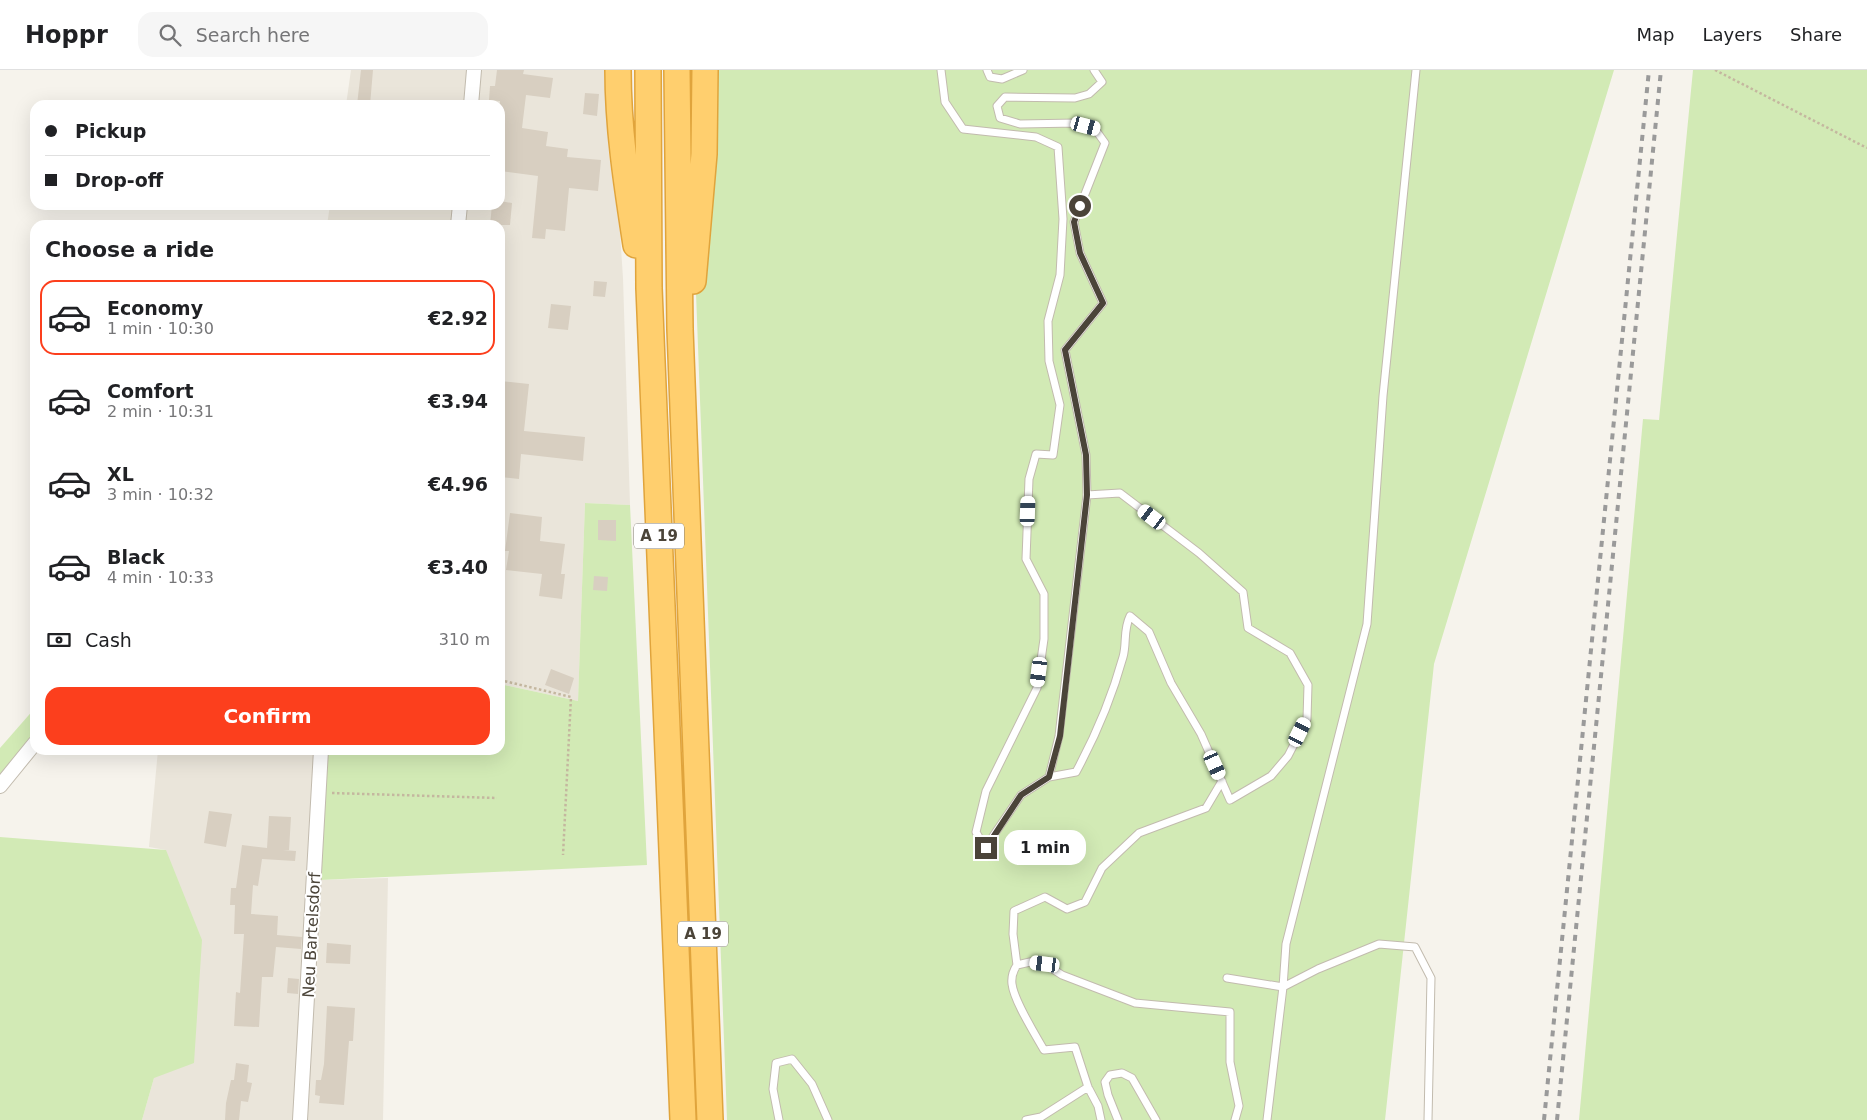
<!DOCTYPE html>
<html lang="en">
<head>
<meta charset="utf-8">
<style>
  :root { --surface:#fff; --page:#f6f6f6; --text:#202124; --muted:#757577; --line:#e0e0e0; --accent:#fc3f1d }
  body { margin:0; font-family:"DejaVu Sans",sans-serif; background:var(--page); color:var(--text); height:100vh; display:flex; flex-direction:column; font-size:19px; white-space:nowrap }
  * { box-sizing:border-box; margin:0 }
  p { font-size:16px; color:var(--muted) }
  .icon { flex:none; width:28px; height:28px; fill:none; stroke:currentColor; stroke-width:2; stroke-linecap:round; stroke-linejoin:round }
  .map { position:relative; flex:1; overflow:hidden }
  .panel { position:absolute; left:30px; top:150px; width:475px; height:535px; display:flex; flex-direction:column; background:var(--surface); border-radius:15px; box-shadow:0 5px 20px #0002 }
  .panel>* { flex:none }
  .hud { position:absolute; left:30px; top:30px; width:475px; height:110px; border-radius:15px; box-shadow:0 5px 20px #0002; display:grid; align-content:center; height:110px; padding:0 15px; background:var(--surface) }
  .end { position:absolute; width:22px; height:22px; margin:-11px; border:6px solid #4b4439; background:#fff; box-shadow:0 0 0 2px #fff }
  .from { border-radius:50% }
  .bubble { position:absolute; height:35px; border-radius:15px; background:var(--surface); box-shadow:0 5px 20px #0002; font-size:16px; font-weight:700; line-height:35px; text-align:center }
  .car { position:absolute; width:15px; height:30px; margin:-15px -8px; border-radius:6px; box-shadow:0 0 4px 1px #0007; background:linear-gradient(#fff 24%,#345 0 40%,#fff 0 76%,#345 0 86%,#fff 0) }
  .hud b { display:flex; align-items:center; gap:18px; height:48px; font-size:19px }
  .hud b+b { border-top:1px solid var(--line) }
  .hud i { width:12px; height:12px; background:var(--text) }
  ul { padding:0; list-style:none }
  li { display:flex; align-items:center; gap:15px; height:75px; margin:0 10px 8px; padding:0 5px; border:2px solid transparent; border-radius:15px }
  li div { flex:1 }
  li b { display:block; font-size:19px }
  li em { font-style:normal; font-weight:700 }
  li.current { border-color:var(--accent) }
  li>.icon { width:45px; height:45px; stroke-width:1.5 }
  h2 { padding:0 15px; font-size:22px; line-height:60px }
  .pay { display:flex; align-items:center; gap:12px; height:55px; padding:0 15px; font-size:19px }
  .pay p { margin-inline-start:auto }
  .primary-button { display:flex; gap:10px; margin-top:auto; padding:10px 15px }
  .primary-button a { flex:1; height:58px; border-radius:15px; background:var(--accent); color:#fff; font-size:20px; font-weight:700; line-height:58px; text-align:center }
  header { display:flex; align-items:center; gap:30px; box-sizing:border-box; height:70px; padding:0 25px; background:var(--surface); border-bottom:1px solid var(--line) }
  header strong { font-size:24px }
  nav { display:flex; gap:28px; margin-inline-start:auto; font-size:18px }
  .search { width:350px; height:45px; background:var(--page); display:flex; align-items:center; gap:12px; box-sizing:border-box; padding:0 18px; border-radius:15px; color:var(--muted); font-size:19px }
  .map>svg:first-child { display:block }
</style>
</head>
<body>
<header>
<strong>Hoppr</strong>
<div class="search"><svg class="icon" aria-label="search" viewBox="0 0 24 24"><circle cx="10" cy="10" r="6"/><path d="M15 15l6 6"/></svg>Search here</div>
<nav><a>Map</a><a>Layers</a><a>Share</a></nav>
</header>
<div class="map">
<svg width="1867" height="1050" viewBox="0 0 1867 1050">
  <rect width="100%" height="100%" fill="#f6f3ec"/>
  <!-- residential -->
  <path fill="#eae5da" d="M351,0H604L609,85L620,163L623,208L630,435L585,433L578,631L500,614V155H327L330,135H500V35H346Z
    M158,680H326L320,810L388,808L383,1050H142L154,1008L166,780L149,777Z"/>
  <!-- green -->
  <path fill="#d2eab5" d="M714,0H1614L1434,594L1385,1050H727L696,223Z
    M1693,0H1867V1050H1579L1643,349L1659,350Z
    M585,433L630,435L647,795L320,810L326,680H500V614L578,631Z
    M35,638V662L0,704V678Z
    M0,767L166,780L202,870L194,993L154,1008L142,1050H0Z"/>
  <!-- building -->
  <path fill="#d8cfc1" d="M361,0H373L370,35H357Z
    M497,0H524L523,4L553,8L550,28L526,25L522,58L548,62L546,76L568,79L567,87L601,90L598,121L569,118L565,161L546,159L545,169L532,168L538,106L500,101V31L489,30L490,16H495Z
    M585,23L599,24L597,46L583,44Z
    M500,131L512,133L510,155H490L492,135H500Z
    M594,211L607,212L605,227L593,226Z
    M551,234L571,236L568,260L548,258Z
    M500,311L529,314L524,361L585,367L583,391L521,384L519,409L500,407Z
    M510,443L542,447L540,471L565,474L561,504H565L562,529L539,526L542,504L506,500L509,481H505Z
    M598,450H616V471L598,470Z
    M594,506L608,507L607,521L593,520Z
    M551,599L574,608L569,624L545,615Z
    M209,741L232,744L226,777L204,773Z
    M269,746L291,747L289,780H283L296,781L295,791L262,789L258,816L253,815L251,844L278,846L277,865L302,867L301,879L276,877L273,907H262L259,957L234,956L236,922L240,923L244,864H234L235,835H230L231,818H236L242,775L267,778Z
    M327,873L351,875L350,894L326,893Z
    M288,908L299,909L298,924L287,923Z
    M327,936L355,938L353,971H349L344,1035L319,1033L320,1026L315,1025L316,1010H321L324,994Z
    M236,993L249,995L247,1012L252,1013L248,1032L241,1031L239,1050H225L226,1033L231,1010H234Z"/>
  <g fill="none" stroke-linecap="round" stroke-linejoin="round">
    <!-- lane casing -->
    <g stroke="#c2bbae" stroke-width="9">
      <path id="lane" d="M941,0L945,32L963,59L1036,67L1058,77L1063,149L1060,205L1048,251L1049,291L1060,335L1053,385L1036,384L1029,409L1026,489L1044,524V569L1037,618L986,721L976,762L985,778L1021,725L1049,707L1059,666L1087,425L1086,385L1065,280L1103,233L1080,183L1074,152L1105,73L1095,59L1076,53L1020,54L1000,48L997,36L1005,27L1075,28L1089,24L1102,12L1094,0
        M987,0L990,7L1002,9L1023,0
        M1049,707L1076,702C1096,665 1112,627 1123,587C1127,573 1123,560 1130,546L1149,562L1171,613L1201,664L1230,730L1271,706L1288,686L1307,649L1308,615L1290,583L1248,558L1243,522L1199,483L1120,423L1087,425
        M1017,895L1013,864L1014,841L1045,827L1067,839L1085,832L1102,798L1139,763L1206,738L1222,711
        M1227,908L1283,917L1286,874L1367,554L1383,326L1416,0
        M779,1050L773,1019L776,993L792,989L812,1014L828,1050
        M1026,1050L1041,1047L1088,1017
        M1101,1050L1098,1036L1088,1017L1075,977L1044,980C1035,964 1014,931 1012,914C1011,906 1013,901 1017,895L1030,892L1045,894L1062,905L1135,933L1230,942V992L1239,1036L1235,1050
        M1118,1050L1108,1025L1105,1012L1110,1005L1122,1003L1132,1008L1156,1050
        M1267,1050L1283,917L1318,899L1379,874L1415,877L1431,908L1428,1050"/>
    </g>
    <!-- street casing -->
    <g stroke="#c2bbae" stroke-width="16">
      <path id="street" d="M471,35L474,0
        M458,155L460,135
        M0,716L35,673
        M300,1050L321,680"/>
    </g>
    <!-- highway casing -->
    <g stroke="#e0a43c" stroke-width="28">
      <path id="highway" d="M618,0C618,59 627,116 636,175
        M648,0L649,218L683,1050
        M677,0L680,259L710,1050
        M693,211L704,84L705,0"/>
    </g>
    <!-- path -->
    <path stroke="#c4b79f" stroke-width="2.5" stroke-dasharray="2.5 2.5" stroke-linecap="butt" d="M1715,0L1867,78
      M500,610L571,627L563,785
      M332,723L497,728"/>
    <!-- lane -->
    <use href="#lane" stroke="#fff" stroke-width="7"/>
    <!-- street -->
    <use href="#street" stroke="#fff" stroke-width="14"/>
    <!-- highway -->
    <use href="#highway" stroke="#ffcf6e" stroke-width="25"/>
    <!-- rail -->
    <path stroke="#9a9a9a" stroke-width="4" stroke-dasharray="6 6" stroke-linecap="butt" d="M1544,1050L1649,0
      M1557,1050L1661,0"/>
  </g>
  <g fill="none" stroke-linecap="round" stroke-linejoin="round">
    <!-- route -->
    <path stroke="#4b4439" stroke-width="6" d="M986,778L1021,725L1049,707L1060,666L1087,425L1086,385L1065,280L1103,233L1080,183L1074,152L1080,136"/>
  </g>
  <g text-anchor="middle" stroke-width="4" stroke-linejoin="round" paint-order="stroke">
    <!-- shield labels -->
    <g fill="#fff" stroke="#817c74" stroke-width="1">
      <rect x="634" y="453.5" width="50" height="25" rx="4"/>
      <rect x="678" y="851.5" width="50" height="25" rx="4"/>
    </g>
    <g font-size="15" font-weight="bold" fill="#4b4439">
      <text x="659" y="471">A 19</text>
      <text x="703" y="869">A 19</text>
    </g>
    <!-- street labels -->
    <g font-size="16" fill="#4b4439" stroke="#fff">
      <text transform="translate(311 865) rotate(-87)" y="6">Neu Bartelsdorf</text>
    </g>
  </g>
</svg>
<i class="end from" style="left:1080px;top:136px"></i>
<i class="end" style="left:986px;top:778px"></i>
<div class="bubble" style="left:1004px;top:760px;width:82px">1 min</div>
<i class="car" style="left:1086px;top:56px;rotate:105deg"></i>
<i class="car" style="left:1028px;top:441px;rotate:2deg"></i>
<i class="car" style="left:1152px;top:447px;rotate:307deg"></i>
<i class="car" style="left:1039px;top:602px;rotate:187deg"></i>
<i class="car" style="left:1300px;top:662px;rotate:26deg"></i>
<i class="car" style="left:1215px;top:695px;rotate:156deg"></i>
<i class="car" style="left:1045px;top:894px;rotate:277deg"></i>
<div class="hud">
<b><i class="from"></i>Pickup</b>
<b><i></i>Drop-off</b>
</div>
<section class="panel">
<h2>Choose a ride</h2>
<ul>
<li class="current"><svg class="icon" aria-label="car" viewBox="0 0 24 24"><path d="M5 17H2v-5l4-1 3-4h7l3 4 3 1v5h-3M9 17h6M6 11h13"/><circle cx="7" cy="17" r="2"/><circle cx="17" cy="17" r="2"/></svg><div><b>Economy</b><p>1 min · 10:30</p></div><em>€2.92</em></li>
<li><svg class="icon" aria-label="car" viewBox="0 0 24 24"><path d="M5 17H2v-5l4-1 3-4h7l3 4 3 1v5h-3M9 17h6M6 11h13"/><circle cx="7" cy="17" r="2"/><circle cx="17" cy="17" r="2"/></svg><div><b>Comfort</b><p>2 min · 10:31</p></div><em>€3.94</em></li>
<li><svg class="icon" aria-label="car" viewBox="0 0 24 24"><path d="M5 17H2v-5l4-1 3-4h7l3 4 3 1v5h-3M9 17h6M6 11h13"/><circle cx="7" cy="17" r="2"/><circle cx="17" cy="17" r="2"/></svg><div><b>XL</b><p>3 min · 10:32</p></div><em>€4.96</em></li>
<li><svg class="icon" aria-label="car" viewBox="0 0 24 24"><path d="M5 17H2v-5l4-1 3-4h7l3 4 3 1v5h-3M9 17h6M6 11h13"/><circle cx="7" cy="17" r="2"/><circle cx="17" cy="17" r="2"/></svg><div><b>Black</b><p>4 min · 10:33</p></div><em>€3.40</em></li>
</ul>
<div class="pay"><svg class="icon" aria-label="cash" viewBox="0 0 24 24"><path d="M3 7h18v10H3z"/><circle cx="12" cy="12" r="2"/></svg>Cash<p>310 m</p></div>
<div class="primary-button"><a>Confirm</a></div>
</section>
</div>
</body>
</html>
